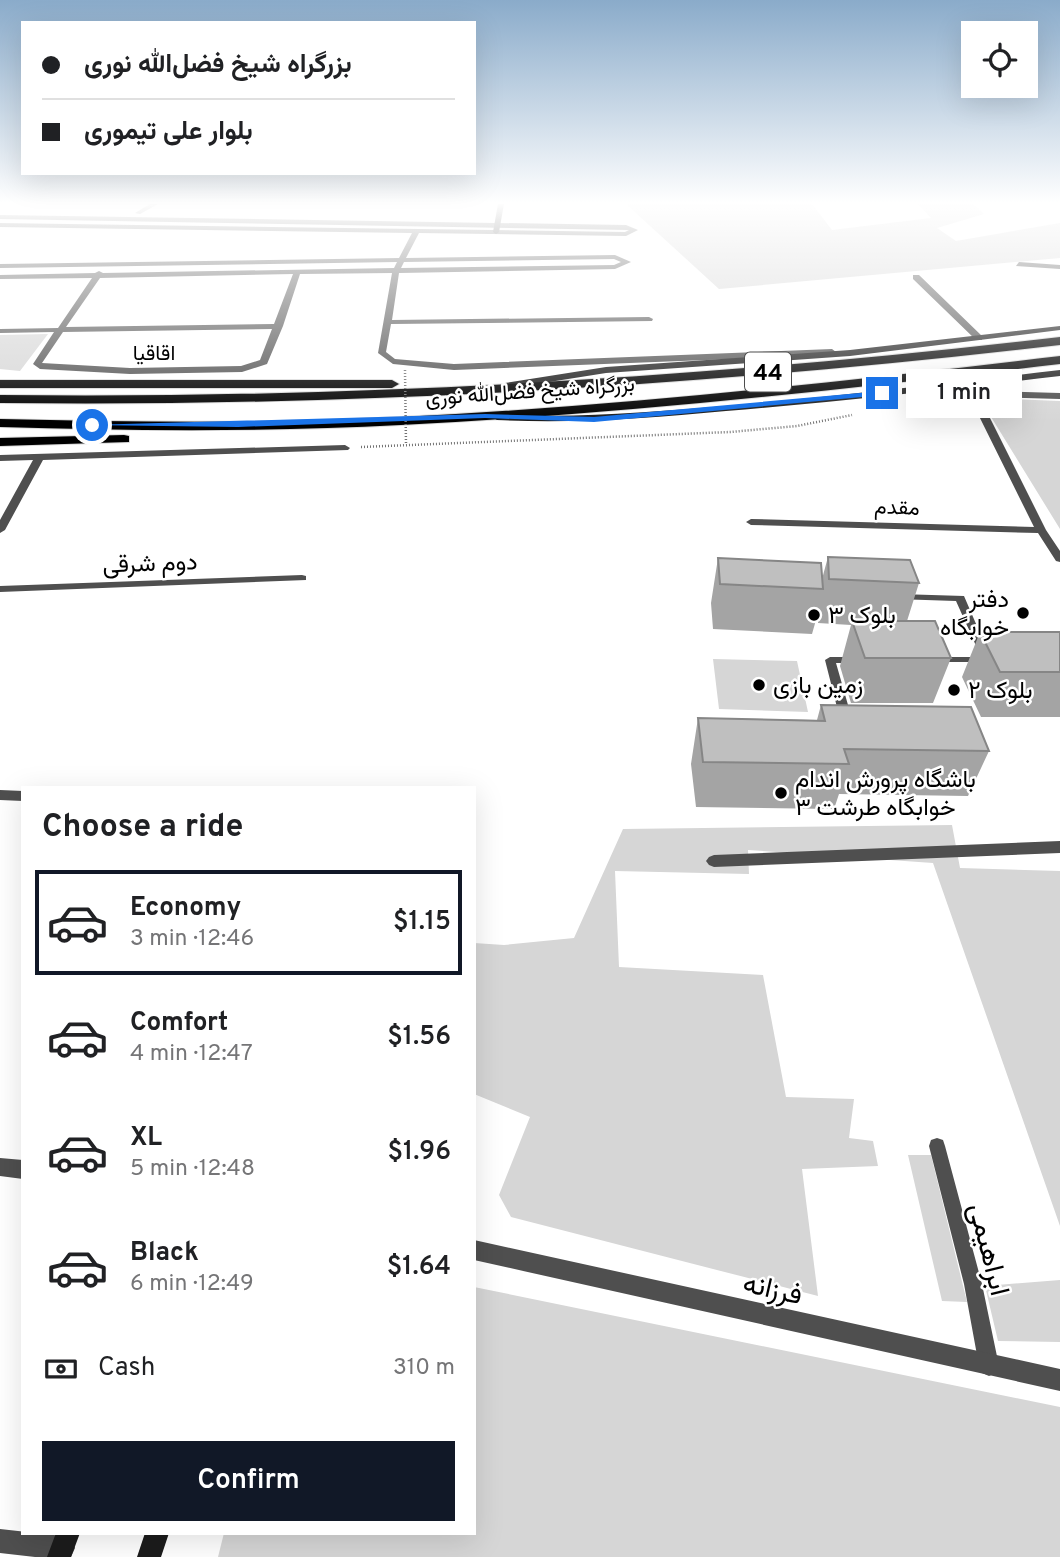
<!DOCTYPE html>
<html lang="en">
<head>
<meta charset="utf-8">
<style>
  :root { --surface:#fff; --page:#f6f6f6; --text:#202124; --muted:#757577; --line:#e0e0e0; --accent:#111827 }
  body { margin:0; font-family:Overpass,Vazirmatn,sans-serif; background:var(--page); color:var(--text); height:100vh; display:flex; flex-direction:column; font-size:26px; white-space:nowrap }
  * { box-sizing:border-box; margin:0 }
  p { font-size:23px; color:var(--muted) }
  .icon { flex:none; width:38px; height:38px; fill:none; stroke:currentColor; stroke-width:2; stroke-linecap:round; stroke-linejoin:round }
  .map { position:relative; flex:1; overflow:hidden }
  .panel { position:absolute; left:21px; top:786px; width:455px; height:749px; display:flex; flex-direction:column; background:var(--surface); border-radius:0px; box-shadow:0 7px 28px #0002 }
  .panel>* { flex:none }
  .top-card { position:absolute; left:21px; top:21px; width:455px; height:154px; border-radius:0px; box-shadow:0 7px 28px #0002; display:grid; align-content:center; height:154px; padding:0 21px; background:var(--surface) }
  .fabs { position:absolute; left:961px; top:21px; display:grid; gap:14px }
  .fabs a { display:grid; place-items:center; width:77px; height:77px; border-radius:0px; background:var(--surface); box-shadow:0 7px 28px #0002; font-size:35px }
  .end { position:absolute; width:32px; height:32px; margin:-16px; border:9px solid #1a73e8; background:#fff; box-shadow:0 0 0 4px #fff }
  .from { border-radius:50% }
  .bubble { position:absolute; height:49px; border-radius:0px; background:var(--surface); box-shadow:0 7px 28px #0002; font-size:23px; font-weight:600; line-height:49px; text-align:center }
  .top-card b { display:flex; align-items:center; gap:24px; height:66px; font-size:26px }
  .top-card b+b { border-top:2px solid var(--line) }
  .top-card i { width:18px; height:18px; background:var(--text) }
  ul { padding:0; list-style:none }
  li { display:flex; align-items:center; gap:21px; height:105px; margin:0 14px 10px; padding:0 7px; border:4px solid transparent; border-radius:0px }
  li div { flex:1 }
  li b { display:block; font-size:26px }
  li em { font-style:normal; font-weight:600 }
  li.current { border-color:var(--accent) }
  li>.icon { width:63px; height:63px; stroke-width:1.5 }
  h2 { padding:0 21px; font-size:32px; line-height:84px }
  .pay { display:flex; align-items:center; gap:18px; height:77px; padding:0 21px; font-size:26px }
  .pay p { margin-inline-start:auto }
  .primary-button { display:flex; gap:14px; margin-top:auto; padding:14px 21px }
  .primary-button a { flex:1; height:80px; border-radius:0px; background:var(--accent); color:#fff; font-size:28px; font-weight:600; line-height:80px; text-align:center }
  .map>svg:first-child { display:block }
</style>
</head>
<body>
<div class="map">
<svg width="1060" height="1557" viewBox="0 0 1060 1557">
  <rect width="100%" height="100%" fill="#fff"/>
  <!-- green -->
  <path fill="#d6d6d6" d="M626,204H812L832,230L931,218L918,204H973L984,214L937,228L956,241L1060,223V258L719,289Z
    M48,334L20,371L0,369V335Z
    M1006,399L1060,401V529L988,412Z
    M713,659L797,661L808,712L719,709Z
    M952,825L960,868L1060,871V1226L933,863L748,850L749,874L615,871L619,967L763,975L786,1097L854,1099L849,1138L873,1141L878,1166L802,1169L818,1296L511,1217L499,1195L530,1117L474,1094V943L504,945L574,938L623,829Z
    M908,1155H931L967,1302L942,1301Z
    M1060,1280V1342L998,1341L985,1286Z
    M474,1287L1060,1407V1557H218L224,1533H474Z"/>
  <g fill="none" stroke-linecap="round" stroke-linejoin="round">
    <!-- highway casing -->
    <g stroke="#dbdbdb" stroke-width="2">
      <path id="highway" d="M1060,337V345C707,386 355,407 0,403V395C355,399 707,378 1060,337Z
        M1060,356V364C841,390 621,414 401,425C267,432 134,431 0,427V419C134,422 267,424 401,417C621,406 841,382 1060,356Z
        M0,380H392L399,384L392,388H0Z
        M124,435L129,436V442L0,446V438Z"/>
    </g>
    <!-- path -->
    <path stroke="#717171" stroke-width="2.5" stroke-dasharray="1 2" stroke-linecap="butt" d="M361,447L730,432L797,426L852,415"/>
    <!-- lane -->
    <path fill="#4f4f4f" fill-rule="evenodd" d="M899,594L964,596L989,654L986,657L990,660L989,662H929L928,660L933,657H981L956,601L895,599V595Z
      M830,657H855L860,660L855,663H836L852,719L846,723L840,719L825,660Z
      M937,1138L943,1140L945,1146L982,1284L999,1366L996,1373L989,1376L982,1373L979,1366L964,1284L929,1146L931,1140Z"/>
    <!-- street -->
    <path fill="#4f4f4f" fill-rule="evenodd" d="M150,204H158L140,214L135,213Z
      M0,215L626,225L638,230L626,236L419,233L406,258L615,255L631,262L615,269L399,273L392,320L649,317L653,319L652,321L391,324L386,352L395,359L454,364L832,349L836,352L832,355L454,370L393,364L378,353L392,273L300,274L283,326L267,364L242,372L130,374L40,369L33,364L54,332L0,333V329L58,328L92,278L0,279V275L95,273L99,271L103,273L394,268L397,262L0,268V264L399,258L412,233L0,227V223L625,232L629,230L0,219ZM614,259L621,262L614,265L401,268L404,262ZM293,274L274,324L66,327L100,278ZM272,329L260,360L241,366L130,368L42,363L63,332Z
      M1019,262L1060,265V269L1016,266Z
      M913,275H919L982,336V340H976L913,279Z
      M990,391L1060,393V399L993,397L985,408L1046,530L1060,551V562L1056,561L1038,533L751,525L746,522L751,519L1034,527L975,408L987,392Z
      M345,445L350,448L348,450L43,460L5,530L0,533V520L33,460L0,461V455Z
      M302,575L306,576V580L0,592V586Z
      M0,790L23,791V801L0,800Z
      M1060,841V853L714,867L709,865L706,861L709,857L714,855Z
      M0,1158L23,1160V1179L0,1176Z
      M474,1240L1060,1369V1391L474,1260Z
      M0,1529L63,1536L72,1539L75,1548L71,1557H35L0,1553Z"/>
    <!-- secondary -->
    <path fill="#1c1c1c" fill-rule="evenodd" d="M498,204H504L499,232L496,234L493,232Z
      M1060,326V330L850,356L606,373L505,389L501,386L505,383L606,367L850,350Z
      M1060,370V376C949,389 838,402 726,411C649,418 574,424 497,420L492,417L497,414C574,419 649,412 726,406C838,396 949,383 1060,370Z
      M56,1533H80L71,1557H47Z
      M145,1533H169L161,1557H137Z"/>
    <!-- highway -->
    <use href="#highway" fill="#000" fill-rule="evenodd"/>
    <!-- path-bridge -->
    <path stroke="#717171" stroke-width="2.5" stroke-dasharray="1 2" stroke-linecap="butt" d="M405,370L406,445"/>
  </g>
  <!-- wall -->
  <path fill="#a4a4a4" d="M828,557L919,583L907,621L951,658L933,703H851L840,666L851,625L818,623V613L812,634L713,629L711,603L718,558L822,579Z
    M980,632H1060V717H981L962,677Z
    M821,705L989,751L968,796L839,794L834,809L696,807L691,764L698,718L817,720Z"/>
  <!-- building -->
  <path fill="#bfbfbf" stroke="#868686" stroke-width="2" d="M828,557L910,560L919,583L829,579Z
    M718,558L821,563L823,589L720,584Z
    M852,621H935L951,658H865Z
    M980,632H1060V672H1000Z
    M821,705L971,707L989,751L844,749L849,764L703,762L698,718L825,721Z"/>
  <!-- sky -->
  <linearGradient id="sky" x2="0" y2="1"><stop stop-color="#8aabca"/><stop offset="0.48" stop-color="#fff"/><stop offset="1" stop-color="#fff" stop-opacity="0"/></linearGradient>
  <rect width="1060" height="422" fill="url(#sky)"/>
  <!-- route -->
  <path fill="#1a73e8" d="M882,391L884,395L594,422L485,418L238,427L88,425L485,414L594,417Z"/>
  <!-- markers -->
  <g fill="#000" stroke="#fff" stroke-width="2.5">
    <circle cx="1023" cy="613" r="7"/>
    <circle cx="814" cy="615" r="7"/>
    <circle cx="759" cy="685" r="7"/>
    <circle cx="954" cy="690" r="7"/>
    <circle cx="781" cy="793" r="7"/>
  </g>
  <g text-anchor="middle" stroke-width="5" stroke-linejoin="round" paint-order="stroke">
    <!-- far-street labels -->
    <g font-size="21" fill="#000" stroke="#fff">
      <text x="154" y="360">اقاقیا</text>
      <text transform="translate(530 391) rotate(-4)" y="7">بزرگراه شیخ فضل‌الله نوری</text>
      <text transform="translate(897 507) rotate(2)" y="7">مقدم</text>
    </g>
    <!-- shield labels -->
    <rect fill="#fff" stroke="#4c4c4c" stroke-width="2" x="745" y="352.5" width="46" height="39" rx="5"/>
    <g font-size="23" font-weight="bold" fill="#000">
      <text x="768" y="380">44</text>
    </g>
    <!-- street labels -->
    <g font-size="24" fill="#000" stroke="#fff">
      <text transform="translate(150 563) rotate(-2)" y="8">دوم شرقی</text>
    </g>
    <!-- poi labels -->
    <g font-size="24" fill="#000" stroke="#fff" text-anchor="start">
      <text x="1009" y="607" text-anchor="end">دفتر<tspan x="1009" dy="28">خوابگاه</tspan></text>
      <text x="828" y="623">بلوک ۳</text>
      <text x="773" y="693">زمین بازی</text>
      <text x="968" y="698">بلوک ۲</text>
      <text x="795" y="787">باشگاه پرورش اندام<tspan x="795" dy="28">خوابگاه طرشت ۳</tspan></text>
    </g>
    <!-- near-street labels -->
    <g font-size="28" fill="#000" stroke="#fff">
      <text transform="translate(990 1249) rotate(76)" y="10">ابراهیمی</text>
      <text transform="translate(773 1288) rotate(13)" y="10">فرزانه</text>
    </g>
  </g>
</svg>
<div class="fabs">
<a><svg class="icon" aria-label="locate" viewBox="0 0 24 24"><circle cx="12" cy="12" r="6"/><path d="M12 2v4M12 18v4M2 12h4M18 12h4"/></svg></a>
</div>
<i class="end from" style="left:92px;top:425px"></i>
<i class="end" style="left:882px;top:393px"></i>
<div class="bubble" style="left:906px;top:369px;width:116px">1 min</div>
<div class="top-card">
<b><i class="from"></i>بزرگراه شیخ فضل‌الله نوری</b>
<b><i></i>بلوار علی تیموری</b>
</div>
<section class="panel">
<h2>Choose a ride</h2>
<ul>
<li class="current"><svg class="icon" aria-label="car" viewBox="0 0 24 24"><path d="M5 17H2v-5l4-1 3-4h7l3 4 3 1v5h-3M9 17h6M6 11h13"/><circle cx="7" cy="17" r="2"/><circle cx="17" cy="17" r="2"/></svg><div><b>Economy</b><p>3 min · 12:46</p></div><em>$1.15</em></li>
<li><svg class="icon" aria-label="car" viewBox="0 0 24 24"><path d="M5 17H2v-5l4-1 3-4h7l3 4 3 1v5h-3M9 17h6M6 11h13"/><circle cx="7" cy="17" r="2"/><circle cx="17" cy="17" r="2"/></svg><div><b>Comfort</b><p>4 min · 12:47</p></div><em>$1.56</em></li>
<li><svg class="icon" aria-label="car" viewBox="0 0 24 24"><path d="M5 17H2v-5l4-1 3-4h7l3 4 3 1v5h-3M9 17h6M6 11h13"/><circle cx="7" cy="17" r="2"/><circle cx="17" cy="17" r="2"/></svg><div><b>XL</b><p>5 min · 12:48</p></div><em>$1.96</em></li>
<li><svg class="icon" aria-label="car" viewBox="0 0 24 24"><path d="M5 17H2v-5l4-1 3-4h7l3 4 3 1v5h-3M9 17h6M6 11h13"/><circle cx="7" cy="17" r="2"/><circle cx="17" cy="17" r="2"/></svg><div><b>Black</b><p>6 min · 12:49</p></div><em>$1.64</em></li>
</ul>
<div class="pay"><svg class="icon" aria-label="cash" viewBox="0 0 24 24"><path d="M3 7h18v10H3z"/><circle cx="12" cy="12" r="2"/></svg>Cash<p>310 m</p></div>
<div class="primary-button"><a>Confirm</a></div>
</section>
</div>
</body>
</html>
